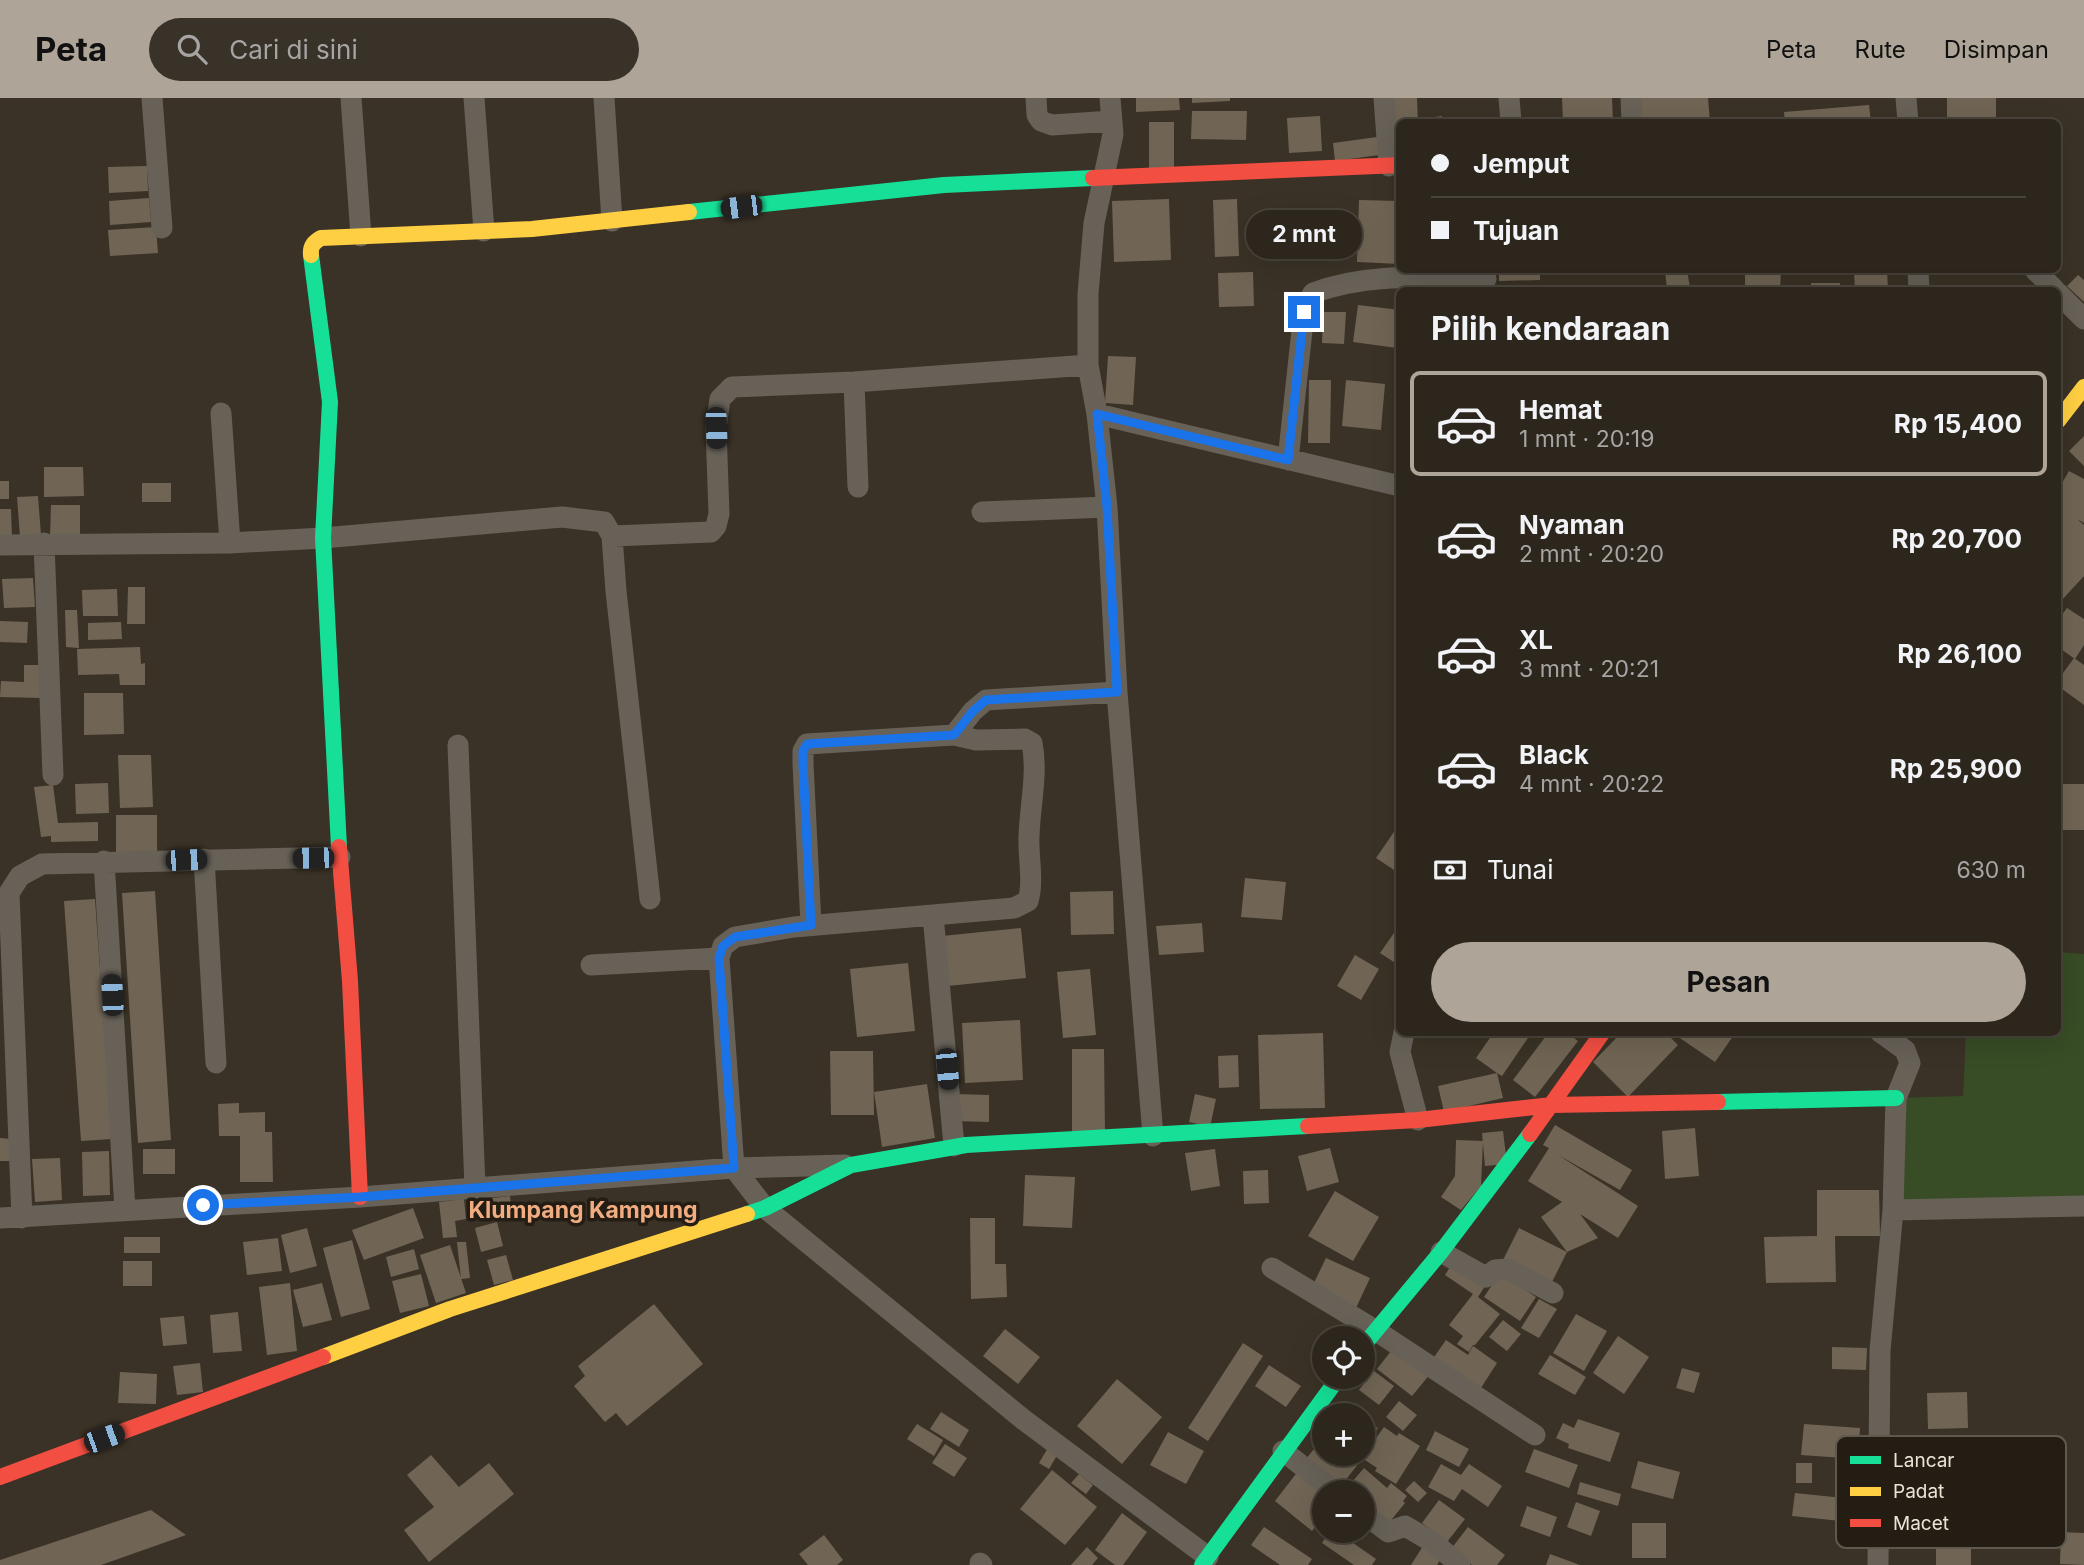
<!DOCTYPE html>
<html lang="id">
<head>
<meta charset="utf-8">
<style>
  :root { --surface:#2c261c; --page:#383229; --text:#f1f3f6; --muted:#a6a5a3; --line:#48433b; --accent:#aea598 }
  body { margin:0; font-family:Inter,sans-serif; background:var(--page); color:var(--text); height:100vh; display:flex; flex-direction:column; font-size:26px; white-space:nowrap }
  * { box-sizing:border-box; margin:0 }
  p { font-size:23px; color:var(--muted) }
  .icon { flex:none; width:38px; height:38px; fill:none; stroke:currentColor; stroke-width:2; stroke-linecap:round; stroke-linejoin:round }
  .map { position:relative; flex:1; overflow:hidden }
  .panel { position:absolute; left:1396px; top:189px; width:665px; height:749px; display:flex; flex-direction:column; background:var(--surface); border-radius:10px; box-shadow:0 7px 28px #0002,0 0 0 2px var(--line) }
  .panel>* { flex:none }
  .top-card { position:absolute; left:1396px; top:21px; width:665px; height:154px; border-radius:10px; box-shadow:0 7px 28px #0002,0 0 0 2px var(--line); display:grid; align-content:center; height:154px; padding:0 35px; background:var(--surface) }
  .controls { position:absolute; left:1312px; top:1228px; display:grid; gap:14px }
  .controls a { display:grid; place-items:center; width:63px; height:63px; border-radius:50%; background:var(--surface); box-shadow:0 7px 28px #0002,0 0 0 2px var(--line); font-size:35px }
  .end { position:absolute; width:32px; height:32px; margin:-16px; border:9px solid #1a73e8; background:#fff; box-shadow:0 0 0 4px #fff }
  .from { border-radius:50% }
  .bubble { position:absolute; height:49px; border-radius:24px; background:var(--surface); box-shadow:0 7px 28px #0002,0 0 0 2px var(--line); font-size:23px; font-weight:700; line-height:49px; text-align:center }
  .car { position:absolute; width:21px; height:42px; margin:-21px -10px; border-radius:9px; box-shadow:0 0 5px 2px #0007; background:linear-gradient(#222 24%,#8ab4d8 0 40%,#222 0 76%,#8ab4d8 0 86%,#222 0) }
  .top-card b { display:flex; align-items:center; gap:24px; height:66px; font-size:26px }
  .top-card b+b { border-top:2px solid var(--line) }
  .top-card i { width:18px; height:18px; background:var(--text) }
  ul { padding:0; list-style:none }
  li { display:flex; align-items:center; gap:21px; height:105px; margin:0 14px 10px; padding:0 21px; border:4px solid transparent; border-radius:10px }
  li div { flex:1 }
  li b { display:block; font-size:26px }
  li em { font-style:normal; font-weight:700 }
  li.selected { border-color:var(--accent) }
  li>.icon { width:63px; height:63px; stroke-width:1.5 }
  h2 { padding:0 35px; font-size:32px; line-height:84px }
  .pay { display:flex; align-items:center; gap:18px; height:77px; padding:0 35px; font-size:26px }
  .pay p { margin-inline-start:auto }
  .button { display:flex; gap:14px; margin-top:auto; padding:14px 35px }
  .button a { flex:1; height:80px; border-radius:42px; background:var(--accent); color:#111; font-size:28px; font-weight:700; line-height:80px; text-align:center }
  header { display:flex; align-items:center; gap:42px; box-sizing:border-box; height:98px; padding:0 35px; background:var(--accent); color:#111 }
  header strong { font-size:33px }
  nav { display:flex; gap:38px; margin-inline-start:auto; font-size:24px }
  .search { width:490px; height:63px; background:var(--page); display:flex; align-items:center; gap:18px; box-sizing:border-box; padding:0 24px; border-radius:38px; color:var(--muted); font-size:26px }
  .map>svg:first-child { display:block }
</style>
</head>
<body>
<header>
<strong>Peta</strong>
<div class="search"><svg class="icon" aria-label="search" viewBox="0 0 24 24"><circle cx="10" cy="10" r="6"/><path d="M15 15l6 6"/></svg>Cari di sini</div>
<nav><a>Peta</a><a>Rute</a><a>Disimpan</a></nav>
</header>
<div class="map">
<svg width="2084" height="1467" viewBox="0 0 2084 1467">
  <rect width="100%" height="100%" fill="#3a3226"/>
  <!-- green -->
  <path fill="#384c26" d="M2058,854L2084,856V1108L1893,1112L1896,1000L1963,998L1966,935L2058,934Z"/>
  <!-- building -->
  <path fill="#706554" d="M1136,0H1179L1180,12L1136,14Z
    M1192,0H1230V3L1192,5Z
    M1391,0H1417L1418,24H1400V39H1393Z
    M1562,0H1612L1613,24H1563Z
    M1640,0H1708L1710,24H1681V21L1641,23Z
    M1947,0H1996V24H1947Z
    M1869,7L1871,24H1785L1784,14Z
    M1192,13H1247L1246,42L1191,41Z
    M1320,18L1322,53L1289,55L1287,20Z
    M1442,18V24H1428L1427,20Z
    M1149,24H1174V70H1149Z
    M1377,39L1379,57L1335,63L1333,45Z
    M147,68L148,93L109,95L108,69Z
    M149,100L151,124L110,127L109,103Z
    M1169,101L1171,162L1114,164L1112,103Z
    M1237,101L1239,158L1215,159L1213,102Z
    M1359,102L1400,103V166L1357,164Z
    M156,129L158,155L110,158L108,132Z
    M1499,172H1540V182L1499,183Z
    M1585,172H1614V175H1585Z
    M1665,172H1687L1690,190L1667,192Z
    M1887,172L1888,191L1855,192L1854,174Z
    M1745,173H1781L1780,192H1745Z
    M1253,174L1254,208L1219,209L1218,175Z
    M2078,177L2084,182V204L2067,188Z
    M1811,185H1840V192H1811Z
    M1358,207L1400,212L1397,250L1353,244Z
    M1323,214H1346L1344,246L1322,245Z
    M1108,258L1136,259L1133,307L1105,305Z
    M1309,282H1331L1330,345H1308Z
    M1346,282L1385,286L1381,332L1342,328Z
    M2084,338V368L2069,353Z
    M44,369H83L84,398L44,399Z
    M2069,373L2084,381V425L2077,421L2084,427V478L2060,504L2058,392Z
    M0,383H9V401H0Z
    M142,385H171V404H142Z
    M38,398L41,437L20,439L17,399Z
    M51,407H80V440H50Z
    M0,411H11L12,440L0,441Z
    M33,480L35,509L4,510L2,481Z
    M128,489H145V526H127Z
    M117,491L118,518H83L82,492Z
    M2067,510L2084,521V547L2075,561L2058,549V522Z
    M65,512H77L79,550L66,549Z
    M0,523L28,524L27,545L0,544Z
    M121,524L122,541L88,542V525Z
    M140,549L141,566L145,565V587H120L119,576L78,577L77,551Z
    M2074,560L2084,567V607L2058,588V582Z
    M24,567H41L42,600L0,599L1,583L24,584Z
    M84,595H123L124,636L84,637Z
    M118,657H151L153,709L120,710Z
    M108,685L109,715L76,716L75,686Z
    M2058,686H2084V732H2058Z
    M53,687L58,725L98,724V743L51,744V738L41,739L34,689Z
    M116,717H157V759H116Z
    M1398,728L1400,729V776L1376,760Z
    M1245,780L1286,784L1282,822L1241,819Z
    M155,793L171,1042L138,1045L122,795Z
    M1113,793L1114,836L1071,837L1070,794Z
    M95,801L112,1041L81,1043L64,803Z
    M1202,825L1204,854L1159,857L1156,828Z
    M1021,830L1026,880L948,888L942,838Z
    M1394,835L1400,840V868L1380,855Z
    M1355,857L1379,871L1361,902L1337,888Z
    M908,865L915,933L857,939L850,871Z
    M1090,871L1096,937L1063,940L1057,874Z
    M1020,922L1023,982L965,985L962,925Z
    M1494,934H1532L1502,978L1497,975L1503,1000L1444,1014L1438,988L1497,975L1476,960Z
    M1549,934H1566L1578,943L1535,999L1513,982Z
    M1622,934H1665L1678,947L1628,999L1593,964Z
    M1671,934H1736L1715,964Z
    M1323,935L1325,1010L1260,1011L1258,937Z
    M1072,951H1104L1105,1035L1072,1036Z
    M830,953H873L874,1017H831Z
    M1238,957L1239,989L1219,990L1218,958Z
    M927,986L935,1040L882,1049L874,994Z
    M955,996L989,997V1024L954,1023Z
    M1195,996L1216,1001L1210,1029L1189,1024Z
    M239,1005V1015L265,1014V1034H272L273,1084H240V1038H219L218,1006Z
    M1555,1027L1632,1072L1620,1092L1558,1057L1638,1108L1618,1140L1580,1116L1598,1140L1567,1154L1549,1190L1501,1166L1519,1130L1567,1154L1541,1119L1562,1104L1528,1083L1549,1050L1543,1047Z
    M1695,1030L1699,1078L1665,1081L1662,1033Z
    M1503,1033L1507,1066L1485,1068L1482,1035Z
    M0,1040L12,1041V1063H0Z
    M1456,1042L1483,1043L1481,1088L1461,1112L1441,1099L1455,1078Z
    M1330,1050L1339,1084L1307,1093L1298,1058Z
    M143,1051H175V1076H143Z
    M1215,1051L1220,1088L1191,1093L1185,1055Z
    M109,1053L110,1097L83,1098L82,1054Z
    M60,1060L62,1102L35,1104L32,1061Z
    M1268,1072L1269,1105L1244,1106L1243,1073Z
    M1025,1077L1075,1079L1072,1130L1023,1128Z
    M1817,1092H1879L1880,1138H1835L1836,1184L1766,1185L1764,1139L1817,1138Z
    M1335,1093L1379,1119L1353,1163L1308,1138Z
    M510,1098L512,1116L487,1118L485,1101Z
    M464,1101L466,1121L455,1123L457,1139L443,1140L439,1104Z
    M413,1110L424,1140L364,1162L352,1132Z
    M970,1120H995V1166H1006L1007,1199L971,1201Z
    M497,1124L503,1148L481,1154L475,1130Z
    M307,1130L317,1168L290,1175L281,1137Z
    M124,1139H160V1155H124Z
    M278,1140L282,1173L247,1177L243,1144Z
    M352,1142L370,1211L341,1219L323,1150Z
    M457,1144H466L470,1180L461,1181Z
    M450,1147L466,1195L436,1205L420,1157Z
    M414,1151L419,1171L391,1179L386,1159Z
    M506,1157L513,1182L494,1187L487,1162Z
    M1326,1160L1370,1180L1356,1210L1312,1189Z
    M123,1163H152V1188H123Z
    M1454,1163L1487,1185L1478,1199L1500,1216L1475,1247H1473L1469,1254L1457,1246L1463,1238L1449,1227L1473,1196L1445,1177Z
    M1500,1175L1536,1199L1520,1223L1484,1199Z
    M421,1176L429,1208L400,1215L392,1183Z
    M290,1185L297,1253L267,1257L259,1189Z
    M322,1185L332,1222L303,1229L293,1192Z
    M1539,1201L1557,1211L1539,1240L1521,1230Z
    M654,1206L703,1266L627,1328L616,1315L605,1324L574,1288L585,1278L578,1268Z
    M238,1214L242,1253L213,1255L210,1217Z
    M1576,1216L1607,1233L1584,1273L1553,1255Z
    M184,1218L187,1246L163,1248L160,1220Z
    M1503,1222L1521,1236L1507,1253L1489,1239Z
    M1005,1231L1040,1259L1018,1286L983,1258Z
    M1618,1238L1649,1259L1624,1296L1593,1275Z
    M1446,1242L1468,1257L1473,1248L1497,1265L1479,1293L1432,1262Z
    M1243,1245L1263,1258L1208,1343L1188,1330Z
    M1395,1248L1431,1275L1412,1298L1377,1271Z
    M1832,1249L1867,1250L1866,1272L1832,1271Z
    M1550,1257L1586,1279L1575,1297L1538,1276Z
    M200,1265L203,1294L177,1297L173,1268Z
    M1269,1267L1301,1288L1286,1309L1255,1288Z
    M1682,1270L1700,1275L1694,1295L1676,1290Z
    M1374,1273L1394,1288L1379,1307L1359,1292Z
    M120,1274L157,1276L156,1306L118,1305Z
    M1117,1281L1162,1319L1122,1366L1077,1328Z
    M1967,1294L1968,1330L1928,1331L1927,1295Z
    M1399,1303L1417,1317L1403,1333L1386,1319Z
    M941,1314L969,1332L959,1349L930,1331Z
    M1578,1321L1620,1335L1610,1364L1568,1350L1569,1346L1556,1340L1563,1325L1574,1330Z
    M1363,1322L1378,1330L1370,1342L1363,1337Z
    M917,1326L943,1342L934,1358L907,1341Z
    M1804,1326L1860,1330L1858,1361L1801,1357Z
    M1384,1329L1397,1338L1399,1335L1420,1348L1396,1386L1375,1373L1377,1370L1362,1360Z
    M1435,1333L1469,1351L1459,1369L1426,1352Z
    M1168,1334L1204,1353L1186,1386L1150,1367Z
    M1325,1337V1356H1348L1359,1365L1341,1388L1306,1361Z
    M945,1346L967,1360L954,1379L932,1365Z
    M1049,1348L1059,1354L1049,1371L1039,1365Z
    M1534,1351L1578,1367L1569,1390L1525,1374Z
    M431,1357L459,1389L489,1365L514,1396L429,1464L404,1432L434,1409L407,1377Z
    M1638,1363L1680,1374L1673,1401L1631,1390Z
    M1796,1365H1812V1385H1796Z
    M1441,1366L1461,1377L1469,1366L1502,1388L1488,1409L1462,1391L1454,1403L1428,1389Z
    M1302,1368L1325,1395V1418L1312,1433L1275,1403Z
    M1364,1370L1387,1390L1391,1385L1407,1398L1403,1403L1405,1405L1388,1426L1363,1406V1395H1350L1346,1391Z
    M1052,1372L1097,1409L1065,1447L1020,1411Z
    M1079,1376L1093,1387L1086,1396L1071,1385Z
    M1414,1383L1427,1395L1418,1404L1405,1392Z
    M1580,1384L1621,1396L1618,1408L1577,1396Z
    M1795,1395L1853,1401L1851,1424L1792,1418Z
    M1439,1402L1465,1421L1447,1444L1422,1425Z
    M1576,1404L1600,1413L1591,1438L1567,1429Z
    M1527,1408L1557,1419L1550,1439L1520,1428Z
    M151,1412L186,1437L101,1467H0V1462Z
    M1122,1415L1147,1434L1123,1467H1115L1095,1452Z
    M1632,1425H1666V1460H1632Z
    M1264,1429L1312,1461L1308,1467H1280L1251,1447Z
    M1468,1429L1505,1457L1497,1467H1472L1451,1451Z
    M1330,1433H1336L1376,1461L1372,1467H1354L1322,1445Z
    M2061,1434L2084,1435V1467L2060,1466Z
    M824,1437L843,1462L837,1467H808L799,1456Z
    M1936,1441H1971V1467H1936Z
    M1423,1448L1442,1459L1437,1467H1411Z
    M1087,1449L1098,1460L1092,1467H1071Z
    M1550,1456L1580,1467H1546Z"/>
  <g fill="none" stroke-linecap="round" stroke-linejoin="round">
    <!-- street -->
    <path stroke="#676158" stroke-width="21" d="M152,0L162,130
      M351,0L361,138
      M474,0L484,133
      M604,0L612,123
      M1036,0L1037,17L1041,23L1052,27L1112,23
      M1110,0L1113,36L1094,125L1088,196V267L1097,316L1107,409L1117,594L1153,1038
      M1384,0L1389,68
      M1509,0L1511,24
      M1631,0L1632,24
      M1906,0L1908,24
      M1918,172L1919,192
      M2035,172L2055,192
      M2058,195L2084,221
      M854,284L858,389
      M221,315L230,445
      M1097,316L1400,388
      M1288,362L1304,214L1313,195C1369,174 1426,180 1486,181
      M982,414L1107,409
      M612,438L711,434L716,428L719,416L716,330L720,301L732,289L854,284L1088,267
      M44,445L53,677
      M0,447L230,445L323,440L562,419L604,424L612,438L616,493L650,801
      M954,637L976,642L1025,641L1032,645C1038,675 1030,707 1029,738C1028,759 1034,783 1028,803L1014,810L794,829L735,839L723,848L719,860L734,1070L765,1110L1024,1322L1208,1459
      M458,647L475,1090
      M204,761L216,965
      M104,763L125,1112
      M933,817L954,1048
      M811,827L803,666V653L807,646L954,637L973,613L986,602L1117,594
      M591,867L719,860
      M1404,934L1400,954L1418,1022
      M1893,1112L2084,1108
      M0,1120L360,1099L734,1070L845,1067
      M22,1120L9,795L20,778L42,766L340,759
      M1441,1154L1486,1179L1495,1172L1508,1171L1553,1195
      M1272,1170L1375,1232L1535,1337
      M1283,1353L1337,1395
      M1363,1415L1388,1434L1405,1428L1434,1445L1460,1467
      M980,1465L982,1467
      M1878,1467L1880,1253L1893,1112L1896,1000L1910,965L1905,952L1880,934"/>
    <!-- fast -->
    <path stroke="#16e098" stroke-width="16" d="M689,114L944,87L1093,80
      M311,157L330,304L323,440L339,749
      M1718,1004L1896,1000
      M747,1116L765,1110L851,1067L966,1047L1308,1028
      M1363,1248L1441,1154L1530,1036
      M1202,1467L1339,1279"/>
    <!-- slow -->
    <path stroke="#ffcf43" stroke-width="16" d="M311,157C310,148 314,144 321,140L532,131L689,114
      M2058,323L2084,289
      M323,1259L450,1211L747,1116"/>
    <!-- jam -->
    <path stroke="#f24e42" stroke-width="16" d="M1093,80L1400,67
      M339,749L350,883L360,1099
      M1308,1028L1418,1022L1552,1007L1718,1004
      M1530,1036L1603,934
      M0,1379L323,1259"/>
  </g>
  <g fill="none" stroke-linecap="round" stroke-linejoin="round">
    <!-- route -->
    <path stroke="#1a73e8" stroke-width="9" d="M203,1107L360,1099L734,1070L719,860L723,848L735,839L811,827L803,666V653L807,646L954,637L973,613L986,602L1117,594L1107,409L1097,316L1288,362L1304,214"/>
  </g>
  <g text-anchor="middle" stroke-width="7" stroke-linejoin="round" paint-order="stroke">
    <!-- quarter labels -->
    <g font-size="23" font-weight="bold" fill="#f2ac81" stroke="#231d13">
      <text x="583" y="1120">Klumpang Kampung</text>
    </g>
  </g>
  <!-- legend -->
  <rect x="1836" y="1338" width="230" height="112" rx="10" fill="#231d13" stroke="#5f584d" stroke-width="2"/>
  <rect x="1850" y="1358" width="31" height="8" fill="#16e098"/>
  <rect x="1850" y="1389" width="31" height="9" fill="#ffcf43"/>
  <rect x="1850" y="1421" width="31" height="8" fill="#f24e42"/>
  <g font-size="19" fill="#ece3d5">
    <text x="1893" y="1369">Lancar</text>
    <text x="1893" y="1400">Padat</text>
    <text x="1893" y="1432">Macet</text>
  </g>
</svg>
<div class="controls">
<a><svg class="icon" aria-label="locate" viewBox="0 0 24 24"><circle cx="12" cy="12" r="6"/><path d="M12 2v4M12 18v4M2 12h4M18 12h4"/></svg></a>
<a>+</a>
<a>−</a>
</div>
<i class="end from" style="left:203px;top:1107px"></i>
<i class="end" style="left:1304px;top:214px"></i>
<div class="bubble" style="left:1246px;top:112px;width:116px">2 mnt</div>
<i class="car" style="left:741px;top:109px;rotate:263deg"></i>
<i class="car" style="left:716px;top:330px;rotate:178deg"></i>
<i class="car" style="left:313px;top:760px;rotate:269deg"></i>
<i class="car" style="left:186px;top:762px;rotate:88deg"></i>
<i class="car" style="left:112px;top:897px;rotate:357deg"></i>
<i class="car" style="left:947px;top:971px;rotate:175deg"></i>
<i class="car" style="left:104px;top:1340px;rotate:70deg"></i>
<div class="top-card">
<b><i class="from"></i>Jemput</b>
<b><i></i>Tujuan</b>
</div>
<section class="panel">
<h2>Pilih kendaraan</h2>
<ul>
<li class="selected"><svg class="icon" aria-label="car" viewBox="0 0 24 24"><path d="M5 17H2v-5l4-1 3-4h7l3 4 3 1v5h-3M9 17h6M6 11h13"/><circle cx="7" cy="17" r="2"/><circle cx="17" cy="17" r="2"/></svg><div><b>Hemat</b><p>1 mnt · 20:19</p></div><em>Rp 15,400</em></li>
<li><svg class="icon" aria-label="car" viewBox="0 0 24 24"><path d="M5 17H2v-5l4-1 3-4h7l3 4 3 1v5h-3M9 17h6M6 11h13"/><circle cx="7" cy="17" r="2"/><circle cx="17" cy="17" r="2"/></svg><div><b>Nyaman</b><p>2 mnt · 20:20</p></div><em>Rp 20,700</em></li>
<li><svg class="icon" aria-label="car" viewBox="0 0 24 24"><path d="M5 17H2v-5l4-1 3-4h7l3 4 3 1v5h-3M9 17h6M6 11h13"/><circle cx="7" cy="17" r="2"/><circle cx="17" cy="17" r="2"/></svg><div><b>XL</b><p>3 mnt · 20:21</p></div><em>Rp 26,100</em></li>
<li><svg class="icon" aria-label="car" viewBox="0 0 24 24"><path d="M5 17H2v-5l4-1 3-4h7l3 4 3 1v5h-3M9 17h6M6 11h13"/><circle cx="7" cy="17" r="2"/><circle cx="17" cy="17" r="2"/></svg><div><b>Black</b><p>4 mnt · 20:22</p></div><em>Rp 25,900</em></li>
</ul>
<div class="pay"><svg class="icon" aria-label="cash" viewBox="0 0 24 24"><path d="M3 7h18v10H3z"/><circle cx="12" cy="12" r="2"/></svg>Tunai<p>630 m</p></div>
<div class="button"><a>Pesan</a></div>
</section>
</div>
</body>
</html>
